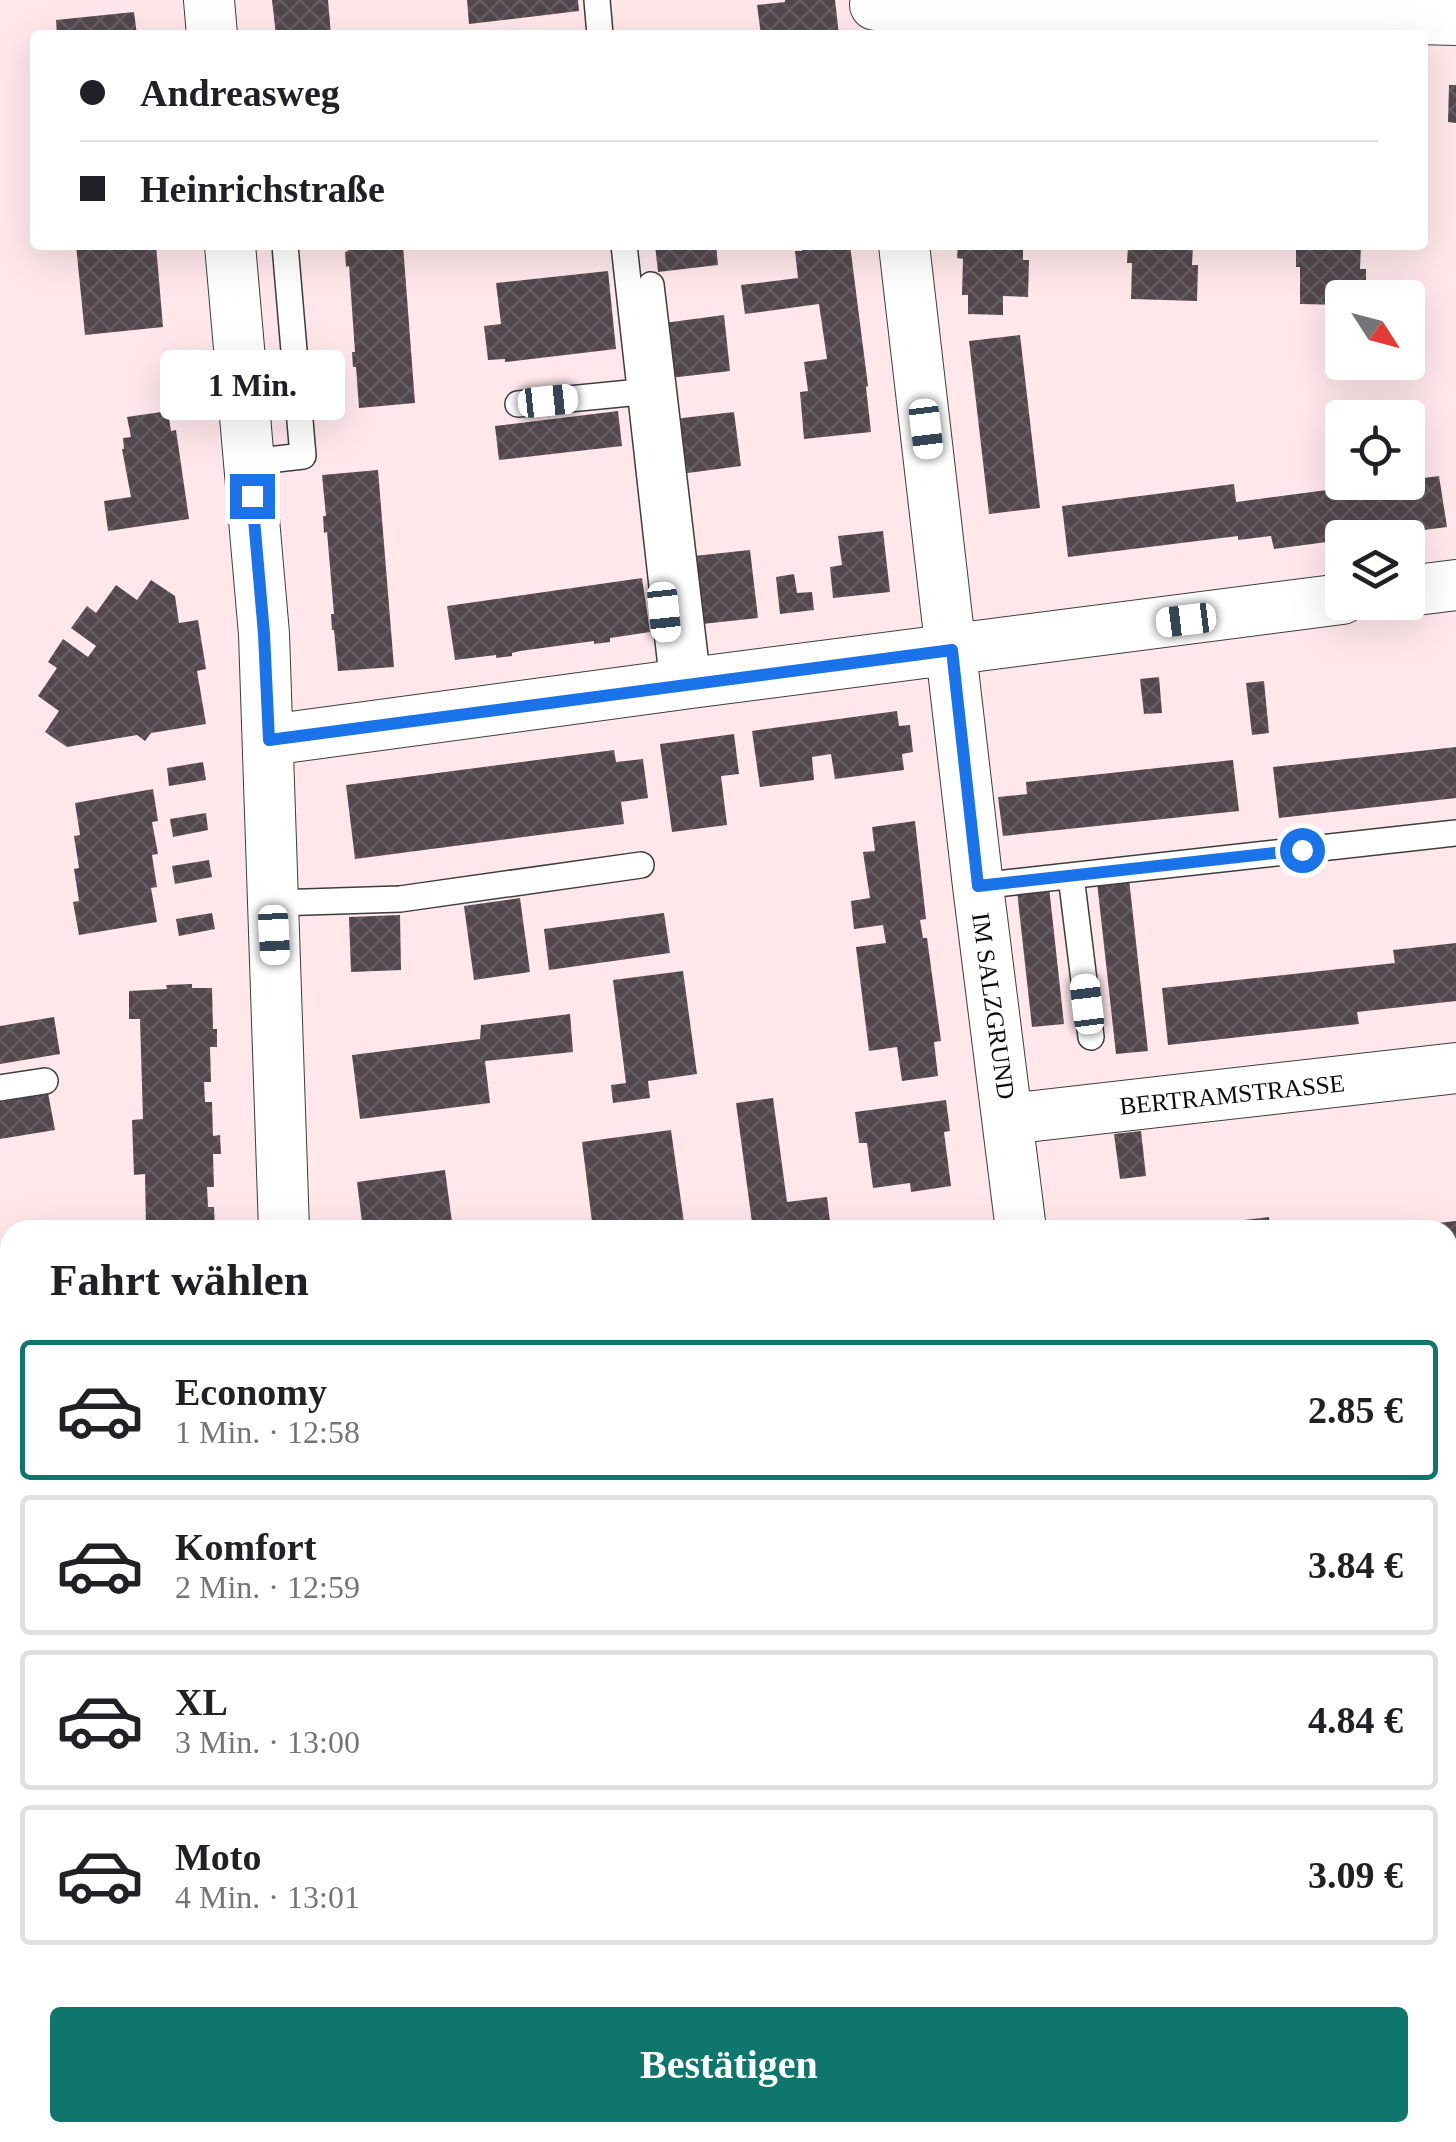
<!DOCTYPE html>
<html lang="de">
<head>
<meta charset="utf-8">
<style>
  :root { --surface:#fff; --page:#f2f2f2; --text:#202124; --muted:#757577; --line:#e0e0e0; --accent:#0f766e }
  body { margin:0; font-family:"Times New Roman",serif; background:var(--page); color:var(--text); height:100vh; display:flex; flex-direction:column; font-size:38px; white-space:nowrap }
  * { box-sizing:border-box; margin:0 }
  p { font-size:32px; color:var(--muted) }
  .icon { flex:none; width:55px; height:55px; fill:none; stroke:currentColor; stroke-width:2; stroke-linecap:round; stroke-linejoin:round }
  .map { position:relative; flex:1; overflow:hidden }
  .side { position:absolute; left:0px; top:1220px; width:1458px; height:922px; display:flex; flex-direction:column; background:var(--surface); border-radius:30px 30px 0 0; box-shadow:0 10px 40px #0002 }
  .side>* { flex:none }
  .hud { position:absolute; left:30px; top:30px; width:1398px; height:220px; border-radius:10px; box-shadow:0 10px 40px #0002; display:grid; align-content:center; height:220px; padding:0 50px; background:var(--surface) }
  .needle { width:65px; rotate:126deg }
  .tools { position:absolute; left:1325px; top:280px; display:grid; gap:20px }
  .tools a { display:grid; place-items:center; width:100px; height:100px; border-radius:10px; background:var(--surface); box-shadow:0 10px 40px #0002; font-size:50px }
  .end { position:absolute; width:45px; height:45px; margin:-22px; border:12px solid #1a73e8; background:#fff; box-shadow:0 0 0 5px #fff }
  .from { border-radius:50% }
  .bubble { position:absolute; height:70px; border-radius:10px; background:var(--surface); box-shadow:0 10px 40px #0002; font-size:32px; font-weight:700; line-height:70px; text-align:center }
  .car { position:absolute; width:30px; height:60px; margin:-30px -15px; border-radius:12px; box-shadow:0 0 8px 2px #0007; background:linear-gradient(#fff 24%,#345 0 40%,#fff 0 76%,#345 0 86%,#fff 0) }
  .hud b { display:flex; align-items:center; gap:35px; height:95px; font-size:38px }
  .hud b+b { border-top:2px solid var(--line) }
  .hud i { width:25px; height:25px; background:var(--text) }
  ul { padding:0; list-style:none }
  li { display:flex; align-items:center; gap:30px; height:140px; margin:0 20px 15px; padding:0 30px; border:5px solid var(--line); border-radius:10px }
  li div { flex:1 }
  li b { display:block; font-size:38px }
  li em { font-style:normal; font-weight:700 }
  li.current { border-color:var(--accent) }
  li>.icon { width:90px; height:90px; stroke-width:1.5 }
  h2 { padding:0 50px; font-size:45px; line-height:120px }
  .cta { display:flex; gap:20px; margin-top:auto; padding:20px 50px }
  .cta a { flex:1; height:115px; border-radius:10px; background:var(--accent); color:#fff; font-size:40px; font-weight:700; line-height:115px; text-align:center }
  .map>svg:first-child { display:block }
</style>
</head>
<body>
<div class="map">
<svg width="1456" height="2142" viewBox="0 0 1456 2142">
  <defs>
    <pattern id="farmland-rules" width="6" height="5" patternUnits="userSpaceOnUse" patternTransform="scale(2.5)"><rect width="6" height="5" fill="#f3c9cb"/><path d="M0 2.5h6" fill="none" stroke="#cfabad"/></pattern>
    <pattern id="building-cross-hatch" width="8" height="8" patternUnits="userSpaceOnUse" patternTransform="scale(2.5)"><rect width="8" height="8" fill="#52474d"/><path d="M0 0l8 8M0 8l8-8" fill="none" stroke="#665d62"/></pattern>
  </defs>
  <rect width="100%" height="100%" fill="#ffe7eb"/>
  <!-- farmland -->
  <path fill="url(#farmland-rules)" d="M0,1597H10V1784L0,1785Z"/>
  <!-- building -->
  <path fill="url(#building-cross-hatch)" d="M272,0H328L331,35H276Z
    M467,0H578L579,11L469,24Z
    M785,0H835L839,35H761L757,5L785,2Z
    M134,12L137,35H57L56,20Z
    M1449,85H1456V123L1448,122Z
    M76,245H156L163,327L85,335Z
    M348,245H403L415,403L359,408L356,367H353L352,352H355L349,266L346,267L345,252L348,251Z
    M655,245H716L718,265L658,272Z
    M801,245H850L868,386L866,387L871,432L804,439L800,392L808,391L804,362L827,359L819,304L745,314L741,285L798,278L795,251H802Z
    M958,245H1023V260H1029L1028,297L1003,296V315L968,314V295H962L963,259L957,258Z
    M1128,245H1193L1192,265H1198L1197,301L1131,299L1132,263H1127Z
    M1296,245H1361L1360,269H1366V298H1342V305L1300,304V267H1296Z
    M608,271L616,349L505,362V359L488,360L484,326L501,324L496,283Z
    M724,315L730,371L670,378L664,323Z
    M1020,335L1040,508L989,514L969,341Z
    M168,411L171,431L176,430L189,519L108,531L104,501L131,497L122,449H124L123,438L131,437L127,417Z
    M618,411L622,446L499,460L495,426Z
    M734,412L741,466L680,474L674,419Z
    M378,470L394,667L338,671L334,630H332L331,614H334L327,532L324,533L323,516H326L322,475Z
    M1439,476L1447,527L1363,538H1342V540L1274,549L1271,536L1238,540V536L1068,557L1062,506L1234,484L1236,502L1388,482H1408V480Z
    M883,531L890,592L833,598L830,567L842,565L838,536Z
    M750,550L758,618L702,624L694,556Z
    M794,574L797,593L812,592L814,610L780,614L776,577Z
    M642,578L650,632L610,638V642L594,644V641L520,651L512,653V656L496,658V655L455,660L447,606Z
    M151,580L175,596L179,623L198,620L206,669L197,671L206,724L151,733L145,741L137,735L67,747L45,732L59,711L38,696L57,668L48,662L63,639L88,657L96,646L71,628L87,606L96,613L116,585L137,600Z
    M1159,677L1162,713L1144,714L1140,679Z
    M1264,681L1269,733L1252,735L1246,683Z
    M897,711L899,726L910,725L913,752L902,754L904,770L835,779L831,754L812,757L814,780L760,787L752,731Z
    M734,734L739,774L721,776L727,825L672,832L660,744Z
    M1456,747V798L1279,818L1273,767Z
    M614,750L616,762L643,759L648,798L621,802L624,824L355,859L346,785Z
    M1233,760L1239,811L1003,836L998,797L1027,794L1026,782Z
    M203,762L206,780L169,786L167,768Z
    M153,789L158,821L152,822L158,854L152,855L157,887L151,888L157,922L79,935L73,902L79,901L74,869L79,868L74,836L80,835L75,803Z
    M206,813L208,830L173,837L170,819Z
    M915,821L926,919L920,920L923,938H927L941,1041L934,1042L938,1076L902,1081L897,1047L869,1051L856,947L886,943L883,925L854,929L851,901L870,898L863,852L875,851L872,827Z
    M209,860L212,877L175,884L172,866Z
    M1129,879L1148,1051L1116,1054L1097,882Z
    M1049,887L1064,1024L1032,1027L1017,891Z
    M520,898L530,972L474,980L464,906Z
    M212,913L215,929L179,936L176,919Z
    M664,913L670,953L549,970L544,929Z
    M400,915L401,970L351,972L349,917Z
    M1456,943V1001L1357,1012L1359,1024L1168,1045L1162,988L1395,963L1393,950Z
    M683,971L697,1074L648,1081L650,1098L613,1103L611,1085L626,1083L613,980Z
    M192,984V988H212L213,1029H217V1047H210L211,1082H204L205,1102H212L213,1136L220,1135L221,1154H213L214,1187H207L208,1207H214L215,1230H146L145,1174L134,1175L132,1120L143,1119L140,1019H129V991L167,989L166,985Z
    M570,1014L573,1052L485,1061L490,1103L360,1119L352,1055L480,1039L481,1025Z
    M54,1017L60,1054L0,1064V1026Z
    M48,1093L55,1130L0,1139V1102Z
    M773,1098L787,1202L827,1197L831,1230H753L736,1103Z
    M946,1100L950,1131L944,1132L951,1186L911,1192L910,1183L873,1188L867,1143H859L855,1112Z
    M671,1130L685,1230H593L582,1142Z
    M1141,1131L1146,1176L1120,1179L1114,1134Z
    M445,1170L453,1230H363L357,1182Z
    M1269,1217L1270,1230H1179V1228Z
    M1456,1221V1279L1448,1280V1230H1400V1227Z
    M1456,1418V1475L1448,1476V1419Z
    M10,1482V1519L0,1521V1483Z
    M1456,1620V1672L1448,1673V1621Z
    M1456,1817V1868L1448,1869V1818Z
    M1448,1910H1456V2000L1453,2001Z
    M164,2132H215L217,2142H140L164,2135Z"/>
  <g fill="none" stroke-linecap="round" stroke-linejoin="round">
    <!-- service casing -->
    <g stroke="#3d3d3d" stroke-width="28">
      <path id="service" d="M597,0L600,35
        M624,245L673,685
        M651,285L698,682
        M518,404L640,392
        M250,462L303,456L285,245
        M1071,876L1091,1037
        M978,886L1456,833
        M275,903L400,899L641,865
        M0,1088L45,1081"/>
    </g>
    <!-- minor casing -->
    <g stroke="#3d3d3d" stroke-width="52">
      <path id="minor" d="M209,0L212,35
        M875,5L1456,20
        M230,245L264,634L284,1230
        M904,245L978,886L1021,1230
        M1408,591L1456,585
        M269,740L698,682L1342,599
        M1009,1119L1456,1068
        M0,1390L10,1389
        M307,2132V2142
        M1116,2132L1117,2142
        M1314,2142L1456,2136"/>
    </g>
    <!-- service -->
    <use href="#service" stroke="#fff" stroke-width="25"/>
    <!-- minor -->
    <use href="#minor" stroke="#fff" stroke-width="50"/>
  </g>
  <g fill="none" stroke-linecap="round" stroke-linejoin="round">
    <!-- route -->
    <path stroke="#1a73e8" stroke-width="12" d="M252,496L264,634L269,740L952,650L978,886L1302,850"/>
  </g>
  <g text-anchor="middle" stroke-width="10" stroke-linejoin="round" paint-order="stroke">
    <!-- street labels -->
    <g font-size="25" fill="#0a0a0a" stroke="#fff">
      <text transform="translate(994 1006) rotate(82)" y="9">IM SALZGRUND</text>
      <text transform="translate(1232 1094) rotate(-6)" y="9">BERTRAMSTRASSE</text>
    </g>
  </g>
</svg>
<div class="tools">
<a><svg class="needle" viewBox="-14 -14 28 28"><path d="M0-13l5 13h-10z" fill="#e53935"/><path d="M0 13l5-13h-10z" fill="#757577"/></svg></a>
<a><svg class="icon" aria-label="locate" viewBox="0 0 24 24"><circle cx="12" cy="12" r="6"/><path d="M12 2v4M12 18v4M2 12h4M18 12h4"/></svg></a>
<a><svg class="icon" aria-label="layers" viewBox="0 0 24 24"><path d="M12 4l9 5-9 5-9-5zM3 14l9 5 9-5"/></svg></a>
</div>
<i class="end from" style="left:1302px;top:850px"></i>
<i class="end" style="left:252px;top:496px"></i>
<div class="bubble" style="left:160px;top:350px;width:185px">1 Min.</div>
<i class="car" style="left:548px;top:401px;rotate:84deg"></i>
<i class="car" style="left:926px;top:429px;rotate:173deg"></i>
<i class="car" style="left:664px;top:612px;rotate:174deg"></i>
<i class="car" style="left:1186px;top:620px;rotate:263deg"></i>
<i class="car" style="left:274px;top:935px;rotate:177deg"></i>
<i class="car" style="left:1087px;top:1004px;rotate:353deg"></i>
<div class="hud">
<b><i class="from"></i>Andreasweg</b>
<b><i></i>Heinrichstraße</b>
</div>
<section class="side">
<h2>Fahrt wählen</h2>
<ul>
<li class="current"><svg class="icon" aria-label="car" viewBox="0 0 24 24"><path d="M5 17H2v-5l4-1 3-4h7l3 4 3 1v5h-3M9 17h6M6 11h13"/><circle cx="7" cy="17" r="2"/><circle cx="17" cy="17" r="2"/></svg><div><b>Economy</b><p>1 Min. · 12:58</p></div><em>2.85 €</em></li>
<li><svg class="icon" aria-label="car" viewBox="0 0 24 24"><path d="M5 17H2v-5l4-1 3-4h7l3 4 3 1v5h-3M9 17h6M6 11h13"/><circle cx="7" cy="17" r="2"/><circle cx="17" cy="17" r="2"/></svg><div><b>Komfort</b><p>2 Min. · 12:59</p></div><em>3.84 €</em></li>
<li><svg class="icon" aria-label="car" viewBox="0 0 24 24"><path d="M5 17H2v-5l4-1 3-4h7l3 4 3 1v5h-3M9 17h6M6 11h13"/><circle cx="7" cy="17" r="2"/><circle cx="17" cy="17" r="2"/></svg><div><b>XL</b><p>3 Min. · 13:00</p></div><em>4.84 €</em></li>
<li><svg class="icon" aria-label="car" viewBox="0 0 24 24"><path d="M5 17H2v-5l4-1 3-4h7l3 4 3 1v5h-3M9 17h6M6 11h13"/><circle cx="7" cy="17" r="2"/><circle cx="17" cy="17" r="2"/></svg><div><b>Moto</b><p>4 Min. · 13:01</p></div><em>3.09 €</em></li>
</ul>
<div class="cta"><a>Bestätigen</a></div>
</section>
</div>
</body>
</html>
